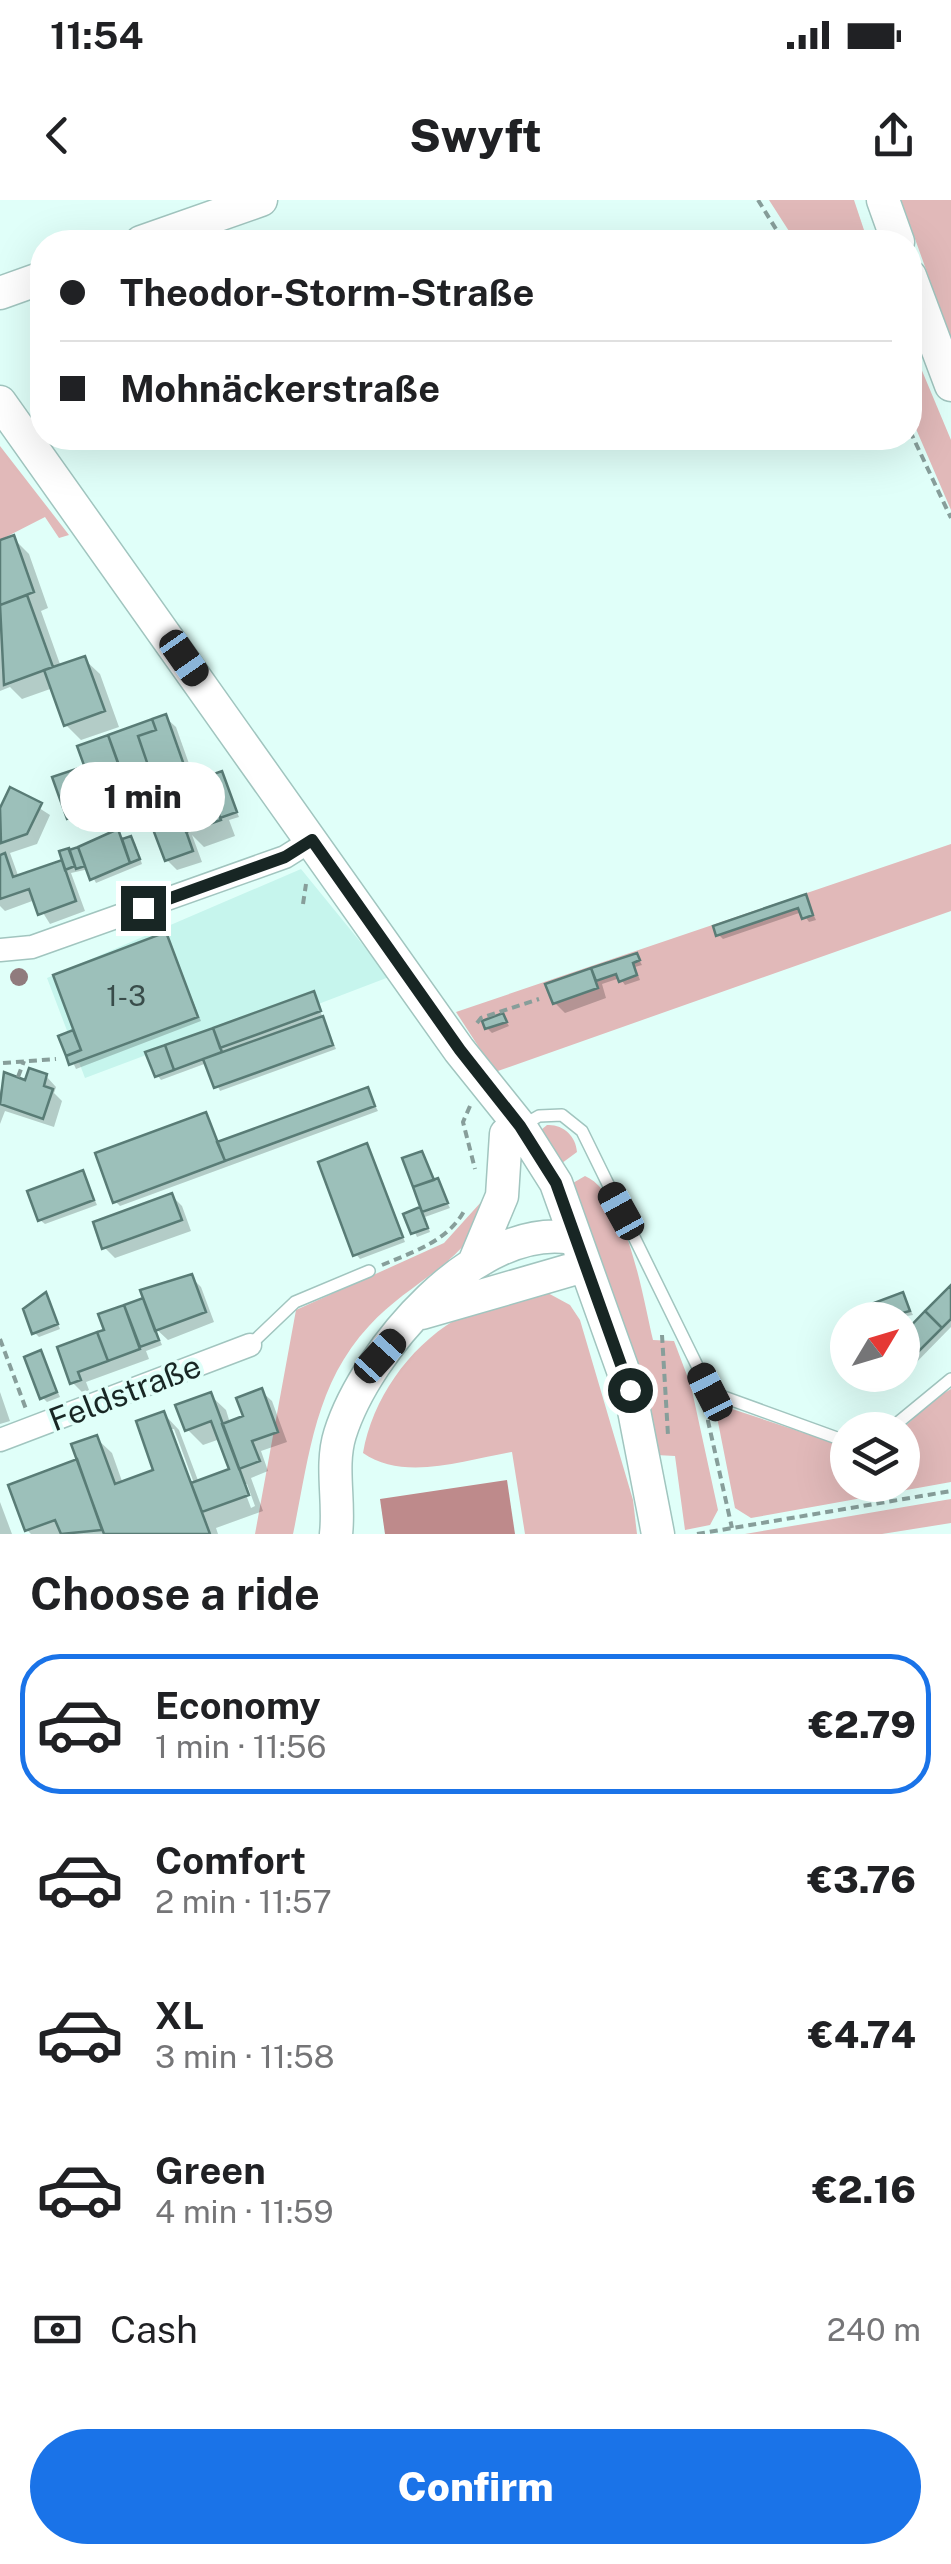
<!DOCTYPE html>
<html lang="en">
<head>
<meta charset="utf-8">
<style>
  :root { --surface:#fff; --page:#f6f6f6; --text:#202124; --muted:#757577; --line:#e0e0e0; --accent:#1a73e8 }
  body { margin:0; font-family:"Public Sans",sans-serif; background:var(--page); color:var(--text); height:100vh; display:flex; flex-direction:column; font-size:38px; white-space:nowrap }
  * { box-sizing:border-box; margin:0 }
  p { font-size:32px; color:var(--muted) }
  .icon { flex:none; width:55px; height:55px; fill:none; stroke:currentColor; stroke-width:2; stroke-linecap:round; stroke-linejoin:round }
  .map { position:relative; height:1334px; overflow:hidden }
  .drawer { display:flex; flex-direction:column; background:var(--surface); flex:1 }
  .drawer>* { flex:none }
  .banner { position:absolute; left:30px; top:30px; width:892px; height:220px; border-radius:40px; box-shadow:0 10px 40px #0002; display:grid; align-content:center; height:220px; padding:0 30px; background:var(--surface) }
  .needle { width:65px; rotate:52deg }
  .tools { position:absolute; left:830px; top:1102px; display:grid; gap:20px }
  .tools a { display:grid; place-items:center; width:90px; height:90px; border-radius:50%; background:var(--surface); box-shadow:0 10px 40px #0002; font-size:50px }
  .end { position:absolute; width:45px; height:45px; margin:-22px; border:12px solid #182624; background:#fff; box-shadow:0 0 0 5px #fff }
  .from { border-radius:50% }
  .bubble { position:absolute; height:70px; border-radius:35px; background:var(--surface); box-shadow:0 10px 40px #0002; font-size:32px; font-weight:800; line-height:70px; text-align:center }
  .car { position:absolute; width:30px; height:60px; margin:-30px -15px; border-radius:12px; box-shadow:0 0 8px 2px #0007; background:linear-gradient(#222 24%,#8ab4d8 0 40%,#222 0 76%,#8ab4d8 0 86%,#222 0) }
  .banner b { display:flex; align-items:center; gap:35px; height:95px; font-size:38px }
  .banner b+b { border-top:2px solid var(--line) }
  .banner i { width:25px; height:25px; background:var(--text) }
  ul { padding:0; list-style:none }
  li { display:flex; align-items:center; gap:30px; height:140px; margin:0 20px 15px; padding:0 10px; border:5px solid transparent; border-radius:40px }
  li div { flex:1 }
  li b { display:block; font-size:38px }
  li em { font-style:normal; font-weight:800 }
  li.selected { border-color:var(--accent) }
  li>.icon { width:90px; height:90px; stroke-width:1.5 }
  h2 { padding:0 30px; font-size:45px; line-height:120px }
  .pay { display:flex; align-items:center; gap:25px; height:110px; padding:0 30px; font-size:38px }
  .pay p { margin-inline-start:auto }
  .action { display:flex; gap:20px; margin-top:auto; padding:20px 30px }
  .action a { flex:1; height:115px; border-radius:60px; background:var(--accent); color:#fff; font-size:40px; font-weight:800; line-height:115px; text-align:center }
  .status { display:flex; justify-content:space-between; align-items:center; height:70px; padding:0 50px; background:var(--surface); direction:ltr }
  .status svg { height:28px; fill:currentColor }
  header { display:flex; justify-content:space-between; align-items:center; height:130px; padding:0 30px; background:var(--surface); font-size:45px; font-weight:800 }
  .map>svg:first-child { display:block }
</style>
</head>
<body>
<div class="status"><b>11:54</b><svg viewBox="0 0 49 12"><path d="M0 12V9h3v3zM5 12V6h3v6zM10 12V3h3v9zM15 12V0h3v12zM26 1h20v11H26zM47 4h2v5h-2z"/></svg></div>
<header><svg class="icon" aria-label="back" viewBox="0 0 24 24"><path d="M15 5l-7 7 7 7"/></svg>Swyft<svg class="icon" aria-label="share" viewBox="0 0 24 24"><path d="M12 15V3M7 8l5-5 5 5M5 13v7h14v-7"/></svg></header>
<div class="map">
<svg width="951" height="1334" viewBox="0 0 951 1334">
  <rect width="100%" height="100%" fill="#e0fff9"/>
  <!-- built -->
  <path fill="#c6f5ed" d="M301,669L389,777L240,834L234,822L85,878L47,778Z"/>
  <!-- green -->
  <path fill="#e1b9b9" d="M769,0H854L868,42H796Z
    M901,0H951V139Z
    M910,142L951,240V310L910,215Z
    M0,246L69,335L59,338L45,317L0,340Z
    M951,644V711L495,872L456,812Z
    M547,925C563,924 576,936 577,952L558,966L541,930Z
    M585,976C627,994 643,1099 653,1140L674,1141L691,1186L718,1310L710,1325L685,1330L675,1256L656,1255C640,1160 606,1075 566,987Z
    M482,1001H492C464,1067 413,1078 369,1126C314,1185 309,1259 293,1334H255L296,1110L444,1043Z
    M546,1092L570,1105L580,1120L633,1300L637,1334H525L512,1252C465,1260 404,1282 363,1253C372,1200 408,1148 455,1120C480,1105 518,1101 546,1092Z
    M951,1189V1282L751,1318L735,1308L717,1217L726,1207L847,1247L848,1285H902L901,1230L934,1199Z
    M951,1299V1323L882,1334H745Z"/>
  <!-- water -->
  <path fill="#be8a8b" d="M507,1280L515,1334H385L380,1299Z"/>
  <!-- shadow -->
  <path fill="#0003" fill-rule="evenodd" d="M13,338L29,354L48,408L41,411L61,467L84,459L100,474L119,527L81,540L66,525L53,488L22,499L10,487L0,491V343Z
    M165,517L176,527L193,575L138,595L126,579L101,588L89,576L107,618L79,628L69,618L56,579L88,569Z
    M221,574L239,617L229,620L235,636L204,647L192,635L202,662L177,670L167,660L183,615Z
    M11,590L50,615L37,644L10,653L19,678L61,663L68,670L62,653L108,640L118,632L124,641L135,643L142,664L96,683L89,669L71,673L85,711L50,724L35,700L5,711L0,706V613Z
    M805,697L816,720L809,722L802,712L723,739L718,734Z
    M166,735L201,821L76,869L61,837L77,832Z
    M637,756L642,765L635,767L640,780L625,785L620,778L602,784L606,798L565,813L555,803L592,770Z
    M313,794L336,849L220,891L207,863L161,880L157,875Z
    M503,816L509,826L492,833L487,828Z
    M5,876L26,883L46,876L56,887L54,893L62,901L54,927L5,911L0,924V892Z
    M367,890L378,911L120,1006L115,1001L206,915L219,944Z
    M367,946L405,1042L360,1059L356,1054Z
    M422,954L450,1008L425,1017L430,1032L417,1037L407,1015L423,1008Z
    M83,973L97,1005L45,1024L40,1020Z
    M172,996L182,1006L191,1031L115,1058L105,1048Z
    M191,1077L201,1087L214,1122L168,1140L155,1128L162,1145L146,1151L149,1159L86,1182L89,1190L83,1193L73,1183L60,1149L108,1131L102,1116Z
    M951,1089V1127L905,1174L902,1138Z
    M903,1095L913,1115L884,1120L882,1118Z
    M46,1096L60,1129L39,1137L34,1132Z
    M41,1153L60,1197L47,1202L42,1197Z
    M261,1191L272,1201L287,1242L261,1251L268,1271L251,1278L263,1311L216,1328L218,1334H31L27,1330L96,1238L112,1253L123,1284L157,1271L164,1214L179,1230L199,1283L232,1271L220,1239L203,1245L187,1229L210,1195L226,1210L230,1223L246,1217ZM168,1229H174L198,1294L193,1296ZM242,1284H247L255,1306L251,1308Z
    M0,1192L10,1221L0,1224Z
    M0,1302L12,1334H0Z"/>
  <!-- building -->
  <path fill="#9cc0ba" stroke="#597c76" stroke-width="2.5" d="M14,335L34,392L0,405V340Z
    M27,395L53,467L4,485L0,405Z
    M85,456L105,511L64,526L44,470Z
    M166,514L184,565L152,577L138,536L156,530L152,519Z
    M152,519L156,530L138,536L152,577L126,586L108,535Z
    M108,535L120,568L89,579L77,546Z
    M79,568L99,608L67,619L52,577Z
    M222,571L237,612L220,618L205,577Z
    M205,577L221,620L186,632L171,589Z
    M10,587L42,603L27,634L1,643L0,608Z
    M180,614L193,651L165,661L151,624Z
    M118,629L130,663L90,680L78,647Z
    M131,636L140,659L130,663L122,639Z
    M78,647L85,666L76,669L69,650Z
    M69,648L75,666L65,670L59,651Z
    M5,653L13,677L62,660L76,701L38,715L29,689L0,699V655Z
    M806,694L813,715L802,719L798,708L716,736L713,726Z
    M166,732L198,817L69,865L66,856L81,850L53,775Z
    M637,753L640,760L633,763L637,775L619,782L616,774L596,781L591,768Z
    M591,768L598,788L553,804L545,784Z
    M314,791L321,811L220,848L213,828Z
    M503,813L507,822L485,829L482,821Z
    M323,816L333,845L214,888L203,859Z
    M213,828L222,852L174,870L165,845Z
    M73,830L81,850L66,856L58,836Z
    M165,845L174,870L155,877L145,852Z
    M29,868L47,874L44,886L53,889L43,919L0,904L4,872L25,880Z
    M368,887L375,906L225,961L217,942Z
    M206,912L225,961L113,1003L95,953Z
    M367,943L403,1037L353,1056L318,962Z
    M422,951L434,980L413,987L402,958Z
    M83,970L94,1000L38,1021L27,991Z
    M438,978L448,1003L422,1012L413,987Z
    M172,993L182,1020L102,1049L93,1022Z
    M420,1007L428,1028L411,1034L403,1014Z
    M192,1074L206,1112L155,1131L140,1090Z
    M951,1085V1119L942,1128L925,1111Z
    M46,1092L58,1124L32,1134L23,1109Z
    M903,1092L910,1111L880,1119L874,1103Z
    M143,1098L159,1140L140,1147L124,1105Z
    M124,1105L140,1149L108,1161L97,1132L104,1130L98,1114Z
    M925,1111L942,1128L902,1168V1135Z
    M97,1132L108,1161L78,1172L81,1180L70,1184L57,1147Z
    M41,1150L57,1192L40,1199L24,1157Z
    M262,1188L278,1232L252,1241L260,1261L239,1269L222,1224L243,1216L236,1198Z
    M211,1192L249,1295L202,1312L191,1283L229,1269L211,1221L185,1231L175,1205Z
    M164,1211L210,1334H104L71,1244L97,1235L115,1284L153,1270L136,1221Z
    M77,1259L102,1330L61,1334L55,1320L25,1331L8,1285Z"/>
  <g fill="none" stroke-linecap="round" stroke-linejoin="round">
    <!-- lane casing -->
    <g stroke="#a1c5bf" stroke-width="14">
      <path id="lane" d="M523,925L539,916L562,915L582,931L710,1192L848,1242
        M250,1145L295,1102L369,1071
        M889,1230L951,1179"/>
    </g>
    <!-- street casing -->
    <g stroke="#a1c5bf" stroke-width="25">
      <path id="street" d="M0,750L32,747L285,657L312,640
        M0,1240L250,1145"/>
    </g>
    <!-- secondary casing -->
    <g stroke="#a1c5bf" stroke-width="35">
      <path id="secondary" d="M883,0L898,42
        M141,42L261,0
        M910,76L951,185
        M0,93L42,78
        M0,202L459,850L520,926L556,983L630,1190L658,1334
        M474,1063L502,996L506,934
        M422,1113L584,1066
        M336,1334C340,1301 330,1266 340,1234C366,1151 477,1021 572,1038"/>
    </g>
    <!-- path -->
    <path stroke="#879e9a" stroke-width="4" stroke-dasharray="8 5" stroke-linecap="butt" d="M758,0L784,42
      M90,42L117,33
      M910,231L951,318
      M303,704L306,684
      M477,823L481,818L539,799
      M3,863L56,859
      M18,877L24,861
      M470,906L463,922L475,969
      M382,1065C413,1052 448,1041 464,1011
      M662,1135L668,1235
      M0,1139L26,1209
      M709,1207L708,1221L732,1328
      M697,1334L951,1291"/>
    <!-- lane -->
    <use href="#lane" stroke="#fff" stroke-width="11"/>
    <!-- street -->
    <use href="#street" stroke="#fff" stroke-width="22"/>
    <!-- secondary -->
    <use href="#secondary" stroke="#fff" stroke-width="32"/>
  </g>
  <!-- trees -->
  <circle fill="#907b7d" cx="19" cy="777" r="9"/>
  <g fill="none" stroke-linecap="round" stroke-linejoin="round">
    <!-- route -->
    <path stroke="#182624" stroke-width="12" d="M143,708L285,657L312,640L460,850L520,926L556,983L630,1190"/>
  </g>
  <g text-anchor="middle" stroke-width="8" stroke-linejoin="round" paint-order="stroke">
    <!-- number labels -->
    <g font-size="28" fill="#394c4a">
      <text x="126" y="806">1-3</text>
    </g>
    <!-- street labels -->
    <g font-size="32" fill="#182624" stroke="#e0fff9">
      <text transform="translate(125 1193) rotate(-21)" y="11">Feldstraße</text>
    </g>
  </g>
</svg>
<div class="tools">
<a><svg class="needle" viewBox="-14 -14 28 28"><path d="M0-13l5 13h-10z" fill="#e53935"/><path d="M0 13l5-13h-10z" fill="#757577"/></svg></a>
<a><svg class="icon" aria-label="layers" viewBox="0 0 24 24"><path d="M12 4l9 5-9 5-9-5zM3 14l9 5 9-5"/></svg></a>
</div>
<i class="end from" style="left:630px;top:1190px"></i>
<i class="end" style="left:143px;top:708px"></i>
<div class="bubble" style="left:60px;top:562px;width:165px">1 min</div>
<i class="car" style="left:184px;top:458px;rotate:145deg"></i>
<i class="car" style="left:621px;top:1011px;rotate:331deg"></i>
<i class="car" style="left:380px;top:1156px;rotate:42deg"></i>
<i class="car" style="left:710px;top:1192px;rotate:333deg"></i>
<div class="banner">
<b><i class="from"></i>Theodor-Storm-Straße</b>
<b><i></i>Mohnäckerstraße</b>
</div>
</div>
<section class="drawer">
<h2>Choose a ride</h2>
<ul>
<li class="selected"><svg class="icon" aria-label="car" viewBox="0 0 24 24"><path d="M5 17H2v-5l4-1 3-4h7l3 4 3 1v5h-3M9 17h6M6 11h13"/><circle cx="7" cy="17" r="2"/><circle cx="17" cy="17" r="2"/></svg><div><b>Economy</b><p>1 min · 11:56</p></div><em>€2.79</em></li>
<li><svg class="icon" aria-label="car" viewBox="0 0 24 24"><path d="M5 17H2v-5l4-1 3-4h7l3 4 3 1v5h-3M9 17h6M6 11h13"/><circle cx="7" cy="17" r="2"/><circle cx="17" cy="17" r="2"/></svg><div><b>Comfort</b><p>2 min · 11:57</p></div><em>€3.76</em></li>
<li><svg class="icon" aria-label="car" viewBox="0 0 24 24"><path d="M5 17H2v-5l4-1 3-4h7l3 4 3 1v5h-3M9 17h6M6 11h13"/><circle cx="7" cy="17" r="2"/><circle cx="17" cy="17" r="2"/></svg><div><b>XL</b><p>3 min · 11:58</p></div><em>€4.74</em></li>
<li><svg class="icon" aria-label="car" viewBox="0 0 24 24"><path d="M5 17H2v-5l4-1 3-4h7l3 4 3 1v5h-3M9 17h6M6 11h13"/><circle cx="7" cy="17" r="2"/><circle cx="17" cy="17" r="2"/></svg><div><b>Green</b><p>4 min · 11:59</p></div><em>€2.16</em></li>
</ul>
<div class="pay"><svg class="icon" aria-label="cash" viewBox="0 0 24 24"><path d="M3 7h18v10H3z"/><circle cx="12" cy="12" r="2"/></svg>Cash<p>240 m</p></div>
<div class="action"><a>Confirm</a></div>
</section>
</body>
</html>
